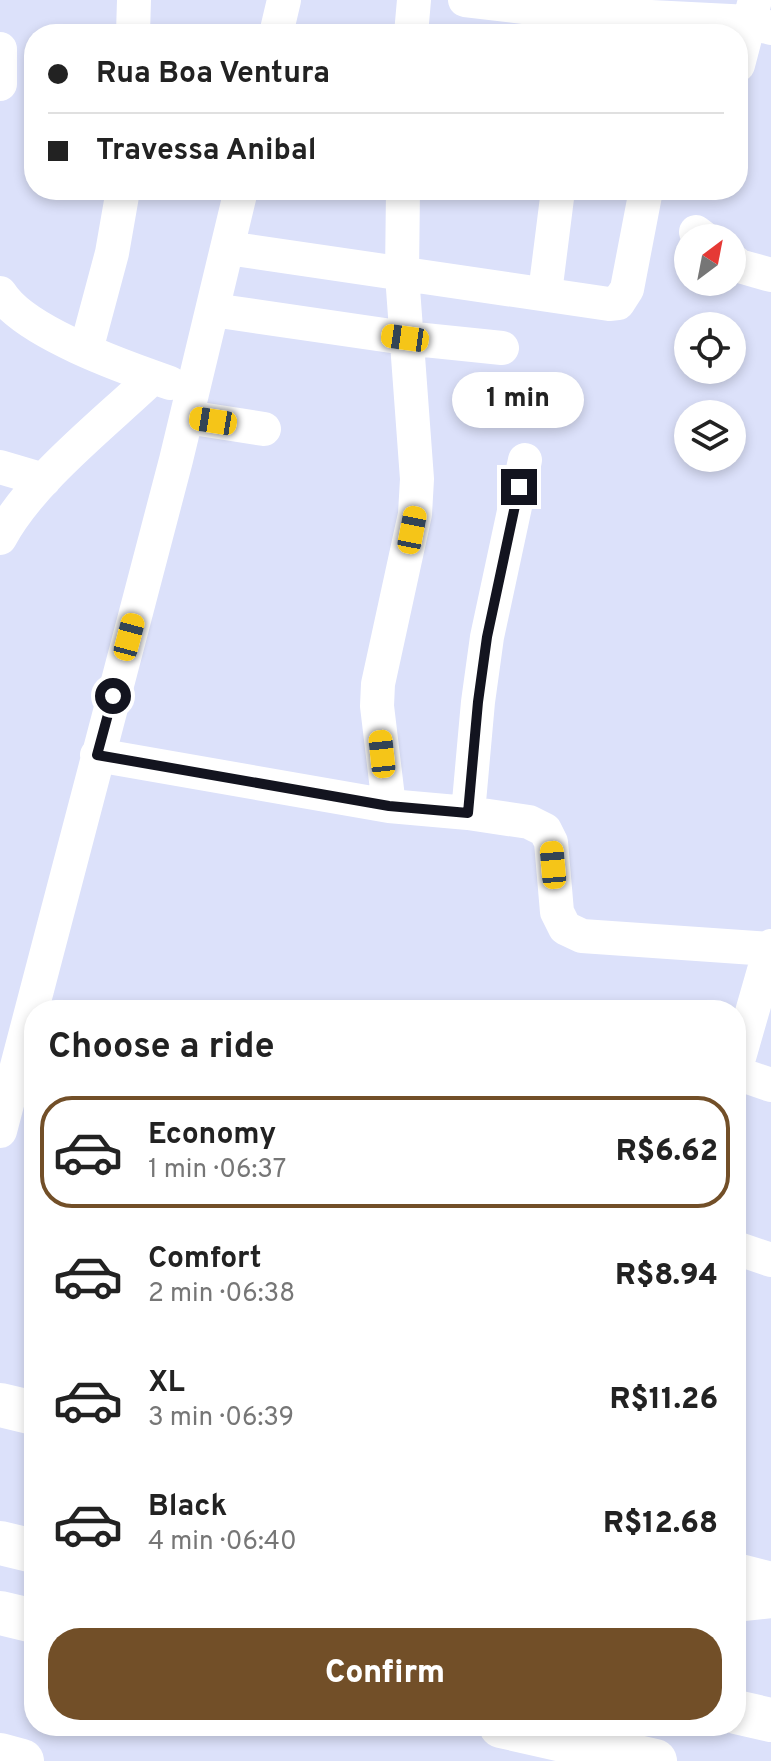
<!DOCTYPE html>
<html lang="en">
<head>
<meta charset="utf-8">
<style>
  :root { --surface:#fff; --page:#f2f2f2; --text:#222; --muted:#767676; --line:#e0e0e0; --accent:#724f28 }
  body { margin:0; font-family:Overpass,sans-serif; background:var(--page); color:var(--text); height:100vh; display:flex; flex-direction:column; font-size:30px; white-space:nowrap }
  * { box-sizing:border-box; margin:0 }
  p { font-size:26px; color:var(--muted) }
  .icon { flex:none; width:44px; height:44px; fill:none; stroke:currentColor; stroke-width:2; stroke-linecap:round; stroke-linejoin:round }
  .map { position:relative; flex:1; overflow:hidden }
  .drawer { position:absolute; left:24px; top:1000px; width:722px; height:736px; display:flex; flex-direction:column; background:var(--surface); border-radius:32px; box-shadow:0 4px 12px #0003 }
  .drawer>* { flex:none }
  .hud { position:absolute; left:24px; top:24px; width:724px; height:176px; border-radius:32px; box-shadow:0 4px 12px #0003; display:grid; align-content:center; height:176px; padding:0 24px; background:var(--surface) }
  .needle { width:52px; rotate:32deg }
  .tools { position:absolute; left:674px; top:224px; display:grid; gap:16px }
  .tools a { display:grid; place-items:center; width:72px; height:72px; border-radius:50%; background:var(--surface); box-shadow:0 4px 12px #0003; font-size:40px }
  .end { position:absolute; width:36px; height:36px; margin:-18px; border:10px solid #13141f; background:#fff; box-shadow:0 0 0 4px #fff }
  .from { border-radius:50% }
  .bubble { position:absolute; height:56px; border-radius:28px; background:var(--surface); box-shadow:0 4px 12px #0003; font-size:26px; font-weight:800; line-height:56px; text-align:center }
  .car { position:absolute; width:24px; height:48px; margin:-24px -12px; border-radius:10px; box-shadow:0 0 6px 2px #0007; background:linear-gradient(#f5c518 24%,#345 0 40%,#f5c518 0 76%,#345 0 86%,#f5c518 0) }
  .hud b { display:flex; align-items:center; gap:28px; height:76px; font-size:30px }
  .hud b+b { border-top:2px solid var(--line) }
  .hud i { width:20px; height:20px; background:var(--text) }
  ul { padding:0; list-style:none }
  li { display:flex; align-items:center; gap:24px; height:112px; margin:0 16px 12px; padding:0 8px; border:4px solid transparent; border-radius:32px }
  li div { flex:1 }
  li b { display:block; font-size:30px }
  li em { font-style:normal; font-weight:800 }
  li.on { border-color:var(--accent) }
  li>.icon { width:72px; height:72px; stroke-width:1.5 }
  h2 { padding:0 24px; font-size:36px; line-height:96px }
  .primary-button { display:flex; gap:16px; margin-top:auto; padding:16px 24px }
  .primary-button a { flex:1; height:92px; border-radius:32px; background:var(--accent); color:#fff; font-size:32px; font-weight:800; line-height:92px; text-align:center }
  .map>svg:first-child { display:block }
</style>
</head>
<body>
<div class="map">
<svg width="771" height="1761" viewBox="0 0 771 1761">
  <rect width="100%" height="100%" fill="#dce1fa"/>
  <g fill="none" stroke-linecap="round" stroke-linejoin="round">
    <!-- street -->
    <path stroke="#fff" stroke-width="34" d="M465,0L572,13L750,22L771,28
      M133,34L134,0
      M276,34L284,0
      M411,34L414,0
      M0,49V84
      M738,65L755,0
      M696,232L704,238
      M228,248L609,304L618,303L627,289L646,190
      M732,260L739,266L771,275
      M0,293C24,332 126,368 170,383
      M545,293L558,190
      M213,310L405,338L502,348
      M86,350L112,253L123,190
      M187,417L264,429
      M0,467L44,480
      M0,538C31,480 105,423 153,377
      M97,755L389,806L468,813L529,822L545,830L551,842L557,912L565,928L582,936L770,949
      M389,806L377,706L378,684L415,514L417,479L402,275L403,190
      M468,813L478,702L487,637L525,460
      M736,1068L771,946
      M736,1073L771,1085
      M0,1131L176,460L241,190
      M736,1248L771,1260"/>
    <!-- secondary -->
    <path stroke="#fff" stroke-width="44" d="M0,1405L34,1413
      M736,1575L771,1584
      M0,1755L22,1761"/>
    <!-- highway -->
    <path stroke="#fff" stroke-width="44" d="M0,1543L34,1551
      M736,1600L771,1596
      M0,1613L34,1621
      M736,1712L771,1720
      M501,1726L655,1761"/>
  </g>
  <g fill="none" stroke-linecap="round" stroke-linejoin="round">
    <!-- route -->
    <path stroke="#13141f" stroke-width="10" d="M113,696L97,755L389,806L468,813L478,702L487,637L519,487"/>
  </g>
</svg>
<div class="tools">
<a><svg class="needle" viewBox="-14 -14 28 28"><path d="M0-13l5 13h-10z" fill="#e53935"/><path d="M0 13l5-13h-10z" fill="#767676"/></svg></a>
<a><svg class="icon" aria-label="locate" viewBox="0 0 24 24"><circle cx="12" cy="12" r="6"/><path d="M12 2v4M12 18v4M2 12h4M18 12h4"/></svg></a>
<a><svg class="icon" aria-label="layers" viewBox="0 0 24 24"><path d="M12 4l9 5-9 5-9-5zM3 14l9 5 9-5"/></svg></a>
</div>
<i class="end from" style="left:113px;top:696px"></i>
<i class="end" style="left:519px;top:487px"></i>
<div class="bubble" style="left:452px;top:372px;width:132px">1 min</div>
<i class="car" style="left:405px;top:338px;rotate:278deg"></i>
<i class="car" style="left:213px;top:421px;rotate:279deg"></i>
<i class="car" style="left:412px;top:530px;rotate:11deg"></i>
<i class="car" style="left:129px;top:637px;rotate:15deg"></i>
<i class="car" style="left:382px;top:754px;rotate:354deg"></i>
<i class="car" style="left:553px;top:865px;rotate:355deg"></i>
<div class="hud">
<b><i class="from"></i>Rua Boa Ventura</b>
<b><i></i>Travessa Anibal</b>
</div>
<section class="drawer">
<h2>Choose a ride</h2>
<ul>
<li class="on"><svg class="icon" aria-label="car" viewBox="0 0 24 24"><path d="M5 17H2v-5l4-1 3-4h7l3 4 3 1v5h-3M9 17h6M6 11h13"/><circle cx="7" cy="17" r="2"/><circle cx="17" cy="17" r="2"/></svg><div><b>Economy</b><p>1 min · 06:37</p></div><em>R$6.62</em></li>
<li><svg class="icon" aria-label="car" viewBox="0 0 24 24"><path d="M5 17H2v-5l4-1 3-4h7l3 4 3 1v5h-3M9 17h6M6 11h13"/><circle cx="7" cy="17" r="2"/><circle cx="17" cy="17" r="2"/></svg><div><b>Comfort</b><p>2 min · 06:38</p></div><em>R$8.94</em></li>
<li><svg class="icon" aria-label="car" viewBox="0 0 24 24"><path d="M5 17H2v-5l4-1 3-4h7l3 4 3 1v5h-3M9 17h6M6 11h13"/><circle cx="7" cy="17" r="2"/><circle cx="17" cy="17" r="2"/></svg><div><b>XL</b><p>3 min · 06:39</p></div><em>R$11.26</em></li>
<li><svg class="icon" aria-label="car" viewBox="0 0 24 24"><path d="M5 17H2v-5l4-1 3-4h7l3 4 3 1v5h-3M9 17h6M6 11h13"/><circle cx="7" cy="17" r="2"/><circle cx="17" cy="17" r="2"/></svg><div><b>Black</b><p>4 min · 06:40</p></div><em>R$12.68</em></li>
</ul>
<div class="primary-button"><a>Confirm</a></div>
</section>
</div>
</body>
</html>
